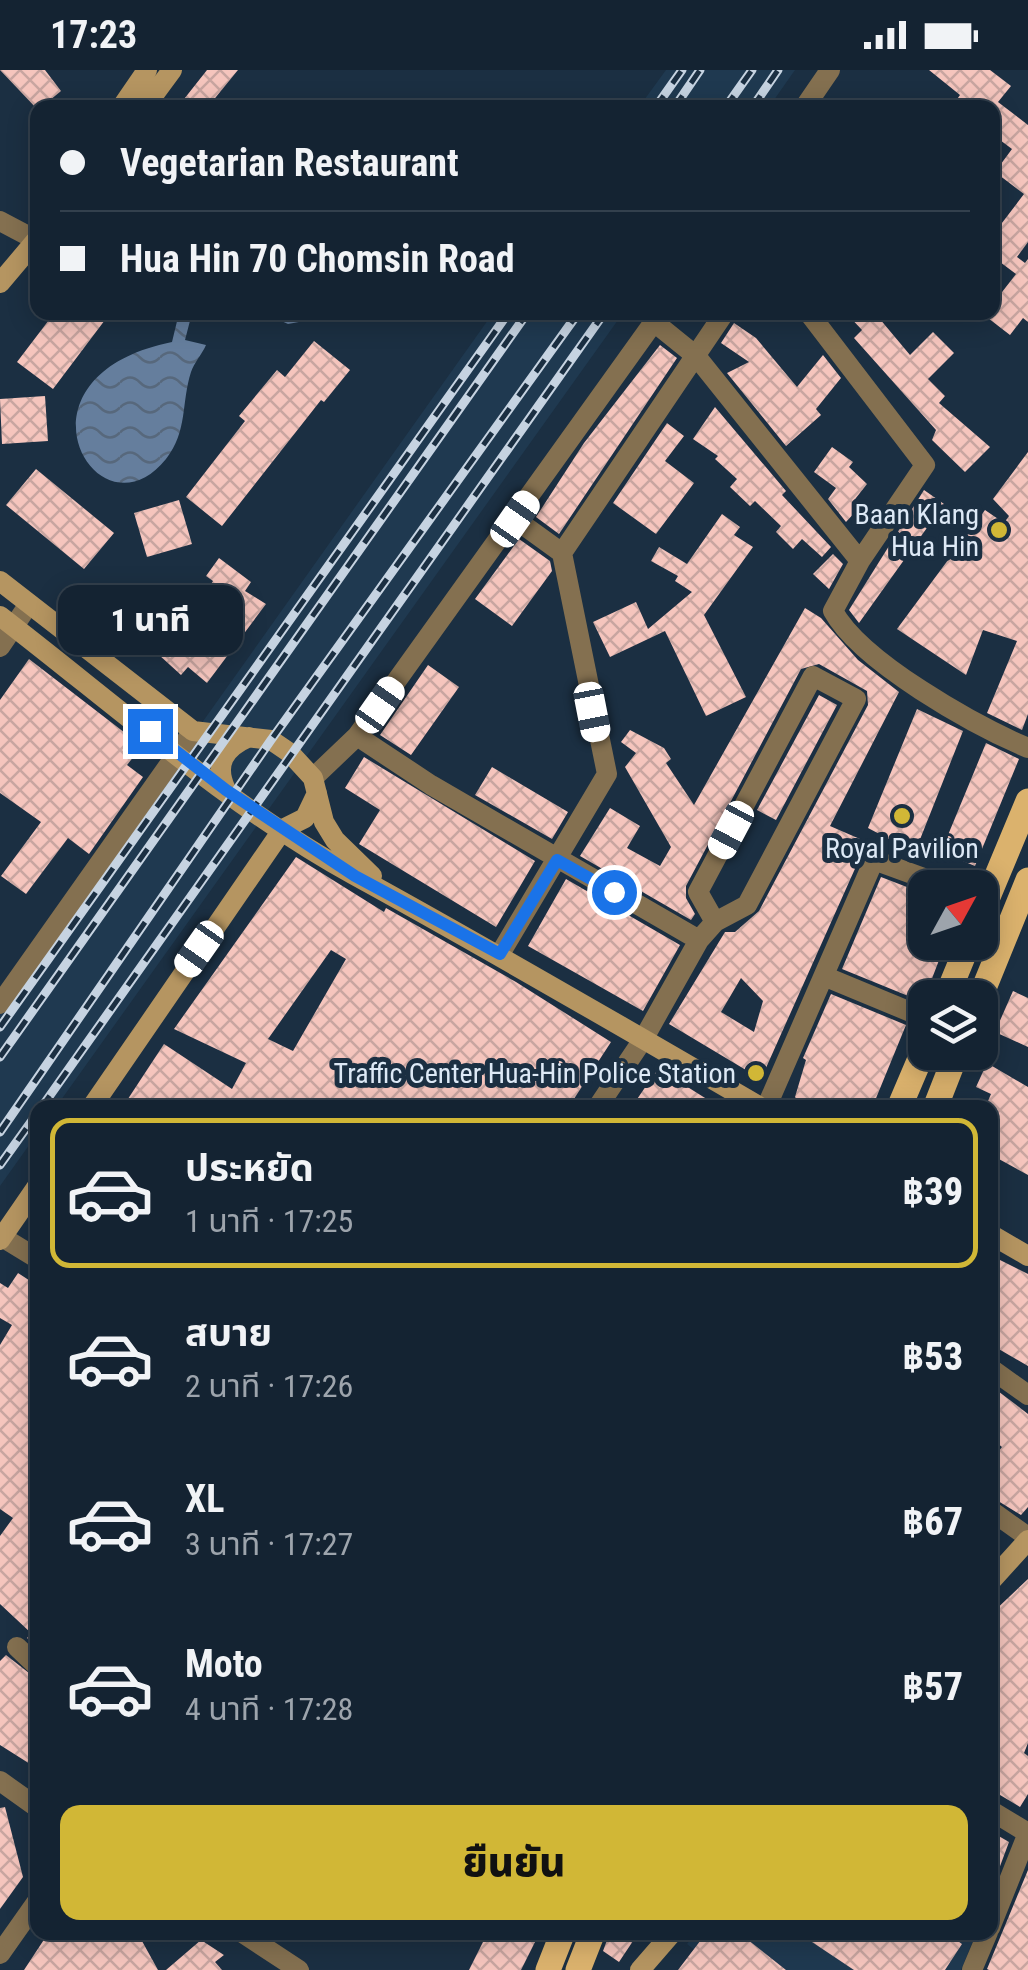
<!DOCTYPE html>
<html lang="th">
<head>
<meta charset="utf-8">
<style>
  :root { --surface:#142332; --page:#1d2b3a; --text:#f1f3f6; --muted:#9da4ac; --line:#33404d; --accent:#d1b736 }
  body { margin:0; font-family:"Roboto Condensed","Noto Sans Thai",sans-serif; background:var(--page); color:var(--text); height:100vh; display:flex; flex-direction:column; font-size:38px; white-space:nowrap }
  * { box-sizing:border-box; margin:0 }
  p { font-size:32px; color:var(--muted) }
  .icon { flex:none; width:55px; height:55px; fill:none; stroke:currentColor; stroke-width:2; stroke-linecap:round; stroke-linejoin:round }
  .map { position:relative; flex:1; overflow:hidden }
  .details { position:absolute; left:30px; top:1030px; width:968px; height:840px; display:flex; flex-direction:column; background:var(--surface); border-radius:20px; box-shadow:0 5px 25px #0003,0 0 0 2px var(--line) }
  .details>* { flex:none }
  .top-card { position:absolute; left:30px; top:30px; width:970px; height:220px; border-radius:20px; box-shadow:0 5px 25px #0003,0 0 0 2px var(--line); display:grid; align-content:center; height:220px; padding:0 30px; background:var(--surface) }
  .needle { width:65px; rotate:50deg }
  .buttons { position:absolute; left:908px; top:800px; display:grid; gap:20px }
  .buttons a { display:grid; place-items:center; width:90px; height:90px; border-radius:20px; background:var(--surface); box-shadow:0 5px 25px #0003,0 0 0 2px var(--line); font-size:50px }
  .end { position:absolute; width:45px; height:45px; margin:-22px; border:12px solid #1a73e8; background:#fff; box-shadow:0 0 0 5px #fff }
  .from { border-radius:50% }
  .bubble { position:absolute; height:70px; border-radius:20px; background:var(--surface); box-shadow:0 5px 25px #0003,0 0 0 2px var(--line); font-size:32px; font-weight:800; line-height:70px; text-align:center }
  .car { position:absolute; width:30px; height:60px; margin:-30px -15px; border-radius:12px; box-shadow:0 0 8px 2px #0007; background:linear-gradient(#fff 24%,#345 0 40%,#fff 0 76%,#345 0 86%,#fff 0) }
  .top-card b { display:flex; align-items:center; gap:35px; height:95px; font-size:38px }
  .top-card b+b { border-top:2px solid var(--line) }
  .top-card i { width:25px; height:25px; background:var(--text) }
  ul { padding:18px 0 0; list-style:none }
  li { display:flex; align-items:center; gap:30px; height:150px; margin:0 20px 15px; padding:0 10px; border:5px solid transparent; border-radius:20px }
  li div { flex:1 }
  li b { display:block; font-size:38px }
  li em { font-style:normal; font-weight:800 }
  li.current { border-color:var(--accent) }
  li>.icon { width:90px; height:90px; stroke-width:1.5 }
  .cta { display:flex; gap:20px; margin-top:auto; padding:20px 30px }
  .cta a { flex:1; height:115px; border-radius:20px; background:var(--accent); color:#111; font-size:40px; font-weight:800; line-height:115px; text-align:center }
  .status { display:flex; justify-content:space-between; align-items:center; height:70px; padding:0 50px; background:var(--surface); direction:ltr }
  .status svg { height:28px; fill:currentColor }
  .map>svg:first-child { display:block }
</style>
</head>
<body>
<div class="status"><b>17:23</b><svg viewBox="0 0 49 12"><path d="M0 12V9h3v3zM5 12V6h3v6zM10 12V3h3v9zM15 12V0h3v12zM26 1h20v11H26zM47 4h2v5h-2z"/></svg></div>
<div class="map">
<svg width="1028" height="1900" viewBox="0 0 1028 1900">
  <defs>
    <pattern id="water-waves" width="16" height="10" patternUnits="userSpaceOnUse" patternTransform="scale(2.5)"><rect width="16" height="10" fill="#657e9d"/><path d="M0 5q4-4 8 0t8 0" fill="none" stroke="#57687c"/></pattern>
    <pattern id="building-cross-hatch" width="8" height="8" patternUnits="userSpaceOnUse" patternTransform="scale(2.5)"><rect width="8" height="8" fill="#f5c5bd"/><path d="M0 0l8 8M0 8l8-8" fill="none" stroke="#c8a5a0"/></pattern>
  </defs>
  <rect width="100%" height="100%" fill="#1b2f42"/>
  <!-- built -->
  <path fill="#1f3950" d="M666,0H795L769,37H639Z
    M493,243H623L56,1037L38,1038L37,1064L0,1116V937Z
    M697,1862L976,1863L961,1900H720L687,1874Z"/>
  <!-- water -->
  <path fill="url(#water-waves)" d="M179,243H192L185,270L206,275C202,284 194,293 191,302C181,333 188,361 166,389C98,474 0,307 172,272Z
    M264,243H438L416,252L347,243L288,254Z"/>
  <!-- building -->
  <path fill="url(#building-cross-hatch)" fill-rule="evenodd" d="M0,0H45L61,21L38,40Z
    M207,0H238L207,38H177Z
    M929,0H990L1011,16L998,32L1028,55V172L1017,187L1025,193L1028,189V252L1023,248L1010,265L984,245L992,242V235L1016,204L992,186V166L1024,124L995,102L1012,79L992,64V38H951L960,25Z
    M55,242H111L53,319L17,292Z
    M845,242H874L910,285L933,262L954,283L928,309L945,326L939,333L990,377L965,402L932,370L936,360L854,268L862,260Z
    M734,253L756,268L797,317L823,285L841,308L816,339L821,345L786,376L727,303L749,292L721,273Z
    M314,271L350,300L324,332L321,330L222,456L186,427L245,351L239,346L277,300L285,307Z
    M660,275L677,288L559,464L536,447L584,373Z
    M45,326L48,371L2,374L0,329Z
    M715,337L786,421L782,425L831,477L822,487L802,469L793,479L776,462L781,456L755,431L750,436L730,417L737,409L715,389L718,386L693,369Z
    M667,353L684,366L665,391L694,413L656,464L613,433Z
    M832,377L853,392L849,397L867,414L852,433L858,439L846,452L828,429L836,418L814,402Z
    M1028,382V644L1022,660L987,643L1017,571L983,560L966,605L897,559L985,440L1004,453L1009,446L993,429Z
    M36,399L114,463L84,499L6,435Z
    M924,420L944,434L859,553L849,540Z
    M179,430L192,474L147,487L134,443Z
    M722,444L740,457L734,465L753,477L704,545L746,627L706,646L665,561L610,587L593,552L636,532L648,559L692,522L675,511L678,506L651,491L659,477L687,494Z
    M519,469L550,491L552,501L512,556L475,529Z
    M833,484L843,494L829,519L813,504Z
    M219,488L251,512L245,521L266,534L207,613L188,597L181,605L136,564L165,532L188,553L213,511L206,506Z
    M805,538L821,548L858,590L899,622L830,756L860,769L851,789L858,792L761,1009L669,954L725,862H735L759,841L868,635L867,621L819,594L801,599L686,816V828L695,844L691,850L580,786L610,738L640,756L627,778L660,796L671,777L625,697L636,683L621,672L630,660L664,678L671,689L666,693L694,735ZM741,908L763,931L754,962L721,942Z
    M29,589L142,676L127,695L143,707L89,784L68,768L26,824L1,806L41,752L0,723V630Z
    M428,595L459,617L411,685L380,665Z
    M819,625L837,635L776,750L757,740Z
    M917,639L963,661L917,777L908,779L868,758Z
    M986,673L1019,689L975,796L941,782Z
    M364,687L535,791L496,857L359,774L380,740L345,718Z
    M492,697L568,742L552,769L475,725Z
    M296,787L384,842L386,838L516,912L611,972L568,1038H122L164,974L232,1019L246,993L174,959ZM331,880L346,889L293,981L268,969Z
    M881,807L925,824V872H946L923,932L842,899Z
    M566,809L680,875L643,941L528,876Z
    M1013,921L1028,928V977L995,962Z
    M831,924L906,955L872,1038H804L795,1027L806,990L803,988Z
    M987,993L1028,1017V1105L997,1088L1000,1082L990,1077V1038H985L991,1024L976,1017Z
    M659,997L686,1016L721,1038H631Z
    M990,1185L1028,1204V1296L990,1274Z
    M18,1203L38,1216V1578L27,1568L31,1563L0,1534V1466L13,1448L0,1439V1275L12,1255L0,1248V1213L8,1218Z
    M990,1315L1028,1344V1437L1021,1445L990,1426V1392L1002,1377L990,1367Z
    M1028,1509V1673L1024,1683L1028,1686V1724L1020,1737L990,1719V1545Z
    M6,1585L38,1610V1699L0,1675V1591Z
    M5,1737L23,1807L0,1839V1738Z
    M990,1761L1009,1772L996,1807L990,1803Z
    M1028,1800V1900H989L987,1899Z
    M49,1862H137L158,1900H24Z
    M488,1862H540L521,1900H469Z
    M610,1862H639L619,1892L603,1881Z
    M707,1862H738L786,1900H678Z
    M797,1862H945L962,1874L945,1900H854Z
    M201,1870L224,1885L215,1892L222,1900H166Z"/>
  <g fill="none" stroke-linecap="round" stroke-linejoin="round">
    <!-- street -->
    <path stroke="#847050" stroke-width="20" d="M804,38L830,0
      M0,151L36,170
      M808,242L925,395L860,491L833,541C861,592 974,655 1028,678
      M654,252L696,286L860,491
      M562,483L725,242
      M0,577L29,534
      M357,666L431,715L699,870
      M313,708L357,666L661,242
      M500,884L607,704L562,483L515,449
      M826,907L925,948
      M0,934L193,661
      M597,1038L644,968L699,870L715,852L747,835L856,629L813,606L698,822L715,852
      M766,1038L874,790L951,818
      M2,1167L38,1189
      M990,1298L1028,1325
      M990,1440L1028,1467
      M17,1577L38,1597
      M0,1711L38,1738
      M990,1740L1028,1763L990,1858
      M241,1862L299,1900
      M0,1884L38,1830
      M972,1900L988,1862"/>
    <!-- secondary -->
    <path stroke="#b59561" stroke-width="20" d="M121,38L147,0
      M144,38L172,0
      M0,213L38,168
      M0,511L193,661L271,670L290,683L313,708L324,752L335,770L372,806
      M0,546C112,632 231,738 354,805C491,880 626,959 762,1038
      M226,720C214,694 224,678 249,667
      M91,1038L283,759L305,748L317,723
      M990,1164L1028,1186
      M0,1170L38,1115
      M990,1512L1028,1470
      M640,1900L673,1862"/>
    <!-- primary -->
    <path stroke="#dbb26d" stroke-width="25" d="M980,846L1028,731
      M946,928L969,872
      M980,928L1028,810
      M899,1038L925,977
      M935,1038L957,982
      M548,1900L563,1862
      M578,1900L593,1862"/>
    <!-- rail casing -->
    <g stroke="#c6d3e1" stroke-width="9">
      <path id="rail" d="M655,38L682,0
        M674,38L700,0
        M725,38L752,0
        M752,38L778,0
        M0,957L509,242
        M0,987L528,242
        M41,1038L605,242
        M0,1062L271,670L579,242
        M0,1095L38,1042"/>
    </g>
    <!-- rail -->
    <use href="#rail" stroke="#1b2f42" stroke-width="5" stroke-dasharray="15" stroke-linecap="butt"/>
  </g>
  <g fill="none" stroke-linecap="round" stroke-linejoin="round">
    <!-- route -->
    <path stroke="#1a73e8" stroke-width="12" d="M150,661L226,720L355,806L500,884L557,790L614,822"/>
  </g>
  <!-- markers -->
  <g fill="#d1b736" stroke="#1b2f42" stroke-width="4">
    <circle cx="999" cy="460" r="10"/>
    <circle cx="902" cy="746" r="10"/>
    <circle cx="756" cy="1003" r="10"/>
  </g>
  <g text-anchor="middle" stroke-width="10" stroke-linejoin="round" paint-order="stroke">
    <!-- poi labels -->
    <g font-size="28" fill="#dde9f6" stroke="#1b2f42" text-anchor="end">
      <text x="979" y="454">Baan Klang<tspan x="979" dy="32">Hua Hin</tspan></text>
      <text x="902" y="788" text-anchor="middle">Royal Pavilion</text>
      <text x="736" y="1013">Traffic Center Hua-Hin Police Station</text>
    </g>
  </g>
</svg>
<div class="buttons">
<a><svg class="needle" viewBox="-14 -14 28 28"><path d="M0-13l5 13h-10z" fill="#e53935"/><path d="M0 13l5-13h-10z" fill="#9da4ac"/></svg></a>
<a><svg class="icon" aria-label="layers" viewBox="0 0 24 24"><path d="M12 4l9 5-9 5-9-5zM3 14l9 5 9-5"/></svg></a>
</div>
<i class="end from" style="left:614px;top:822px"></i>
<i class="end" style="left:150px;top:661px"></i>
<div class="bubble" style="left:58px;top:515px;width:185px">1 นาที</div>
<i class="car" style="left:515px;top:449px;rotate:35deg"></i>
<i class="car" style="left:380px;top:635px;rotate:35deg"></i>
<i class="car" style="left:592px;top:642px;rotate:169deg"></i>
<i class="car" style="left:731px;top:760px;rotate:208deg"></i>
<i class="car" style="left:199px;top:879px;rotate:215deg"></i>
<div class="top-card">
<b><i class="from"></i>Vegetarian Restaurant</b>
<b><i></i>Hua Hin 70 Chomsin Road</b>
</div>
<section class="details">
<ul>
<li class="current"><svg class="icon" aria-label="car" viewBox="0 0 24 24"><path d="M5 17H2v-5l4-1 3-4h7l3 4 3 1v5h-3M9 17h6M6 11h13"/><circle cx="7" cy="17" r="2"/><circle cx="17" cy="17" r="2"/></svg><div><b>ประหยัด</b><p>1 นาที · 17:25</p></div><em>฿39</em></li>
<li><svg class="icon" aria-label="car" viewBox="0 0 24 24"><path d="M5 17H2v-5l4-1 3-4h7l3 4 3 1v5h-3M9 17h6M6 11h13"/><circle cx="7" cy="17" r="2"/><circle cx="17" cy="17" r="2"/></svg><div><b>สบาย</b><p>2 นาที · 17:26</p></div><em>฿53</em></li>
<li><svg class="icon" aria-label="car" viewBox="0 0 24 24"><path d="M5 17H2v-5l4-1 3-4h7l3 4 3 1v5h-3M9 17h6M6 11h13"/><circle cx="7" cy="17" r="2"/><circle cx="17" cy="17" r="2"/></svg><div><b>XL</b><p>3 นาที · 17:27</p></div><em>฿67</em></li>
<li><svg class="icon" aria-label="car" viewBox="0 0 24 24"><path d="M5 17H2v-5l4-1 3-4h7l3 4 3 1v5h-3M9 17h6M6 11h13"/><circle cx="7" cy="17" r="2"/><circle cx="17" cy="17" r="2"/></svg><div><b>Moto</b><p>4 นาที · 17:28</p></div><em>฿57</em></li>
</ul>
<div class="cta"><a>ยืนยัน</a></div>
</section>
</div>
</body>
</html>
